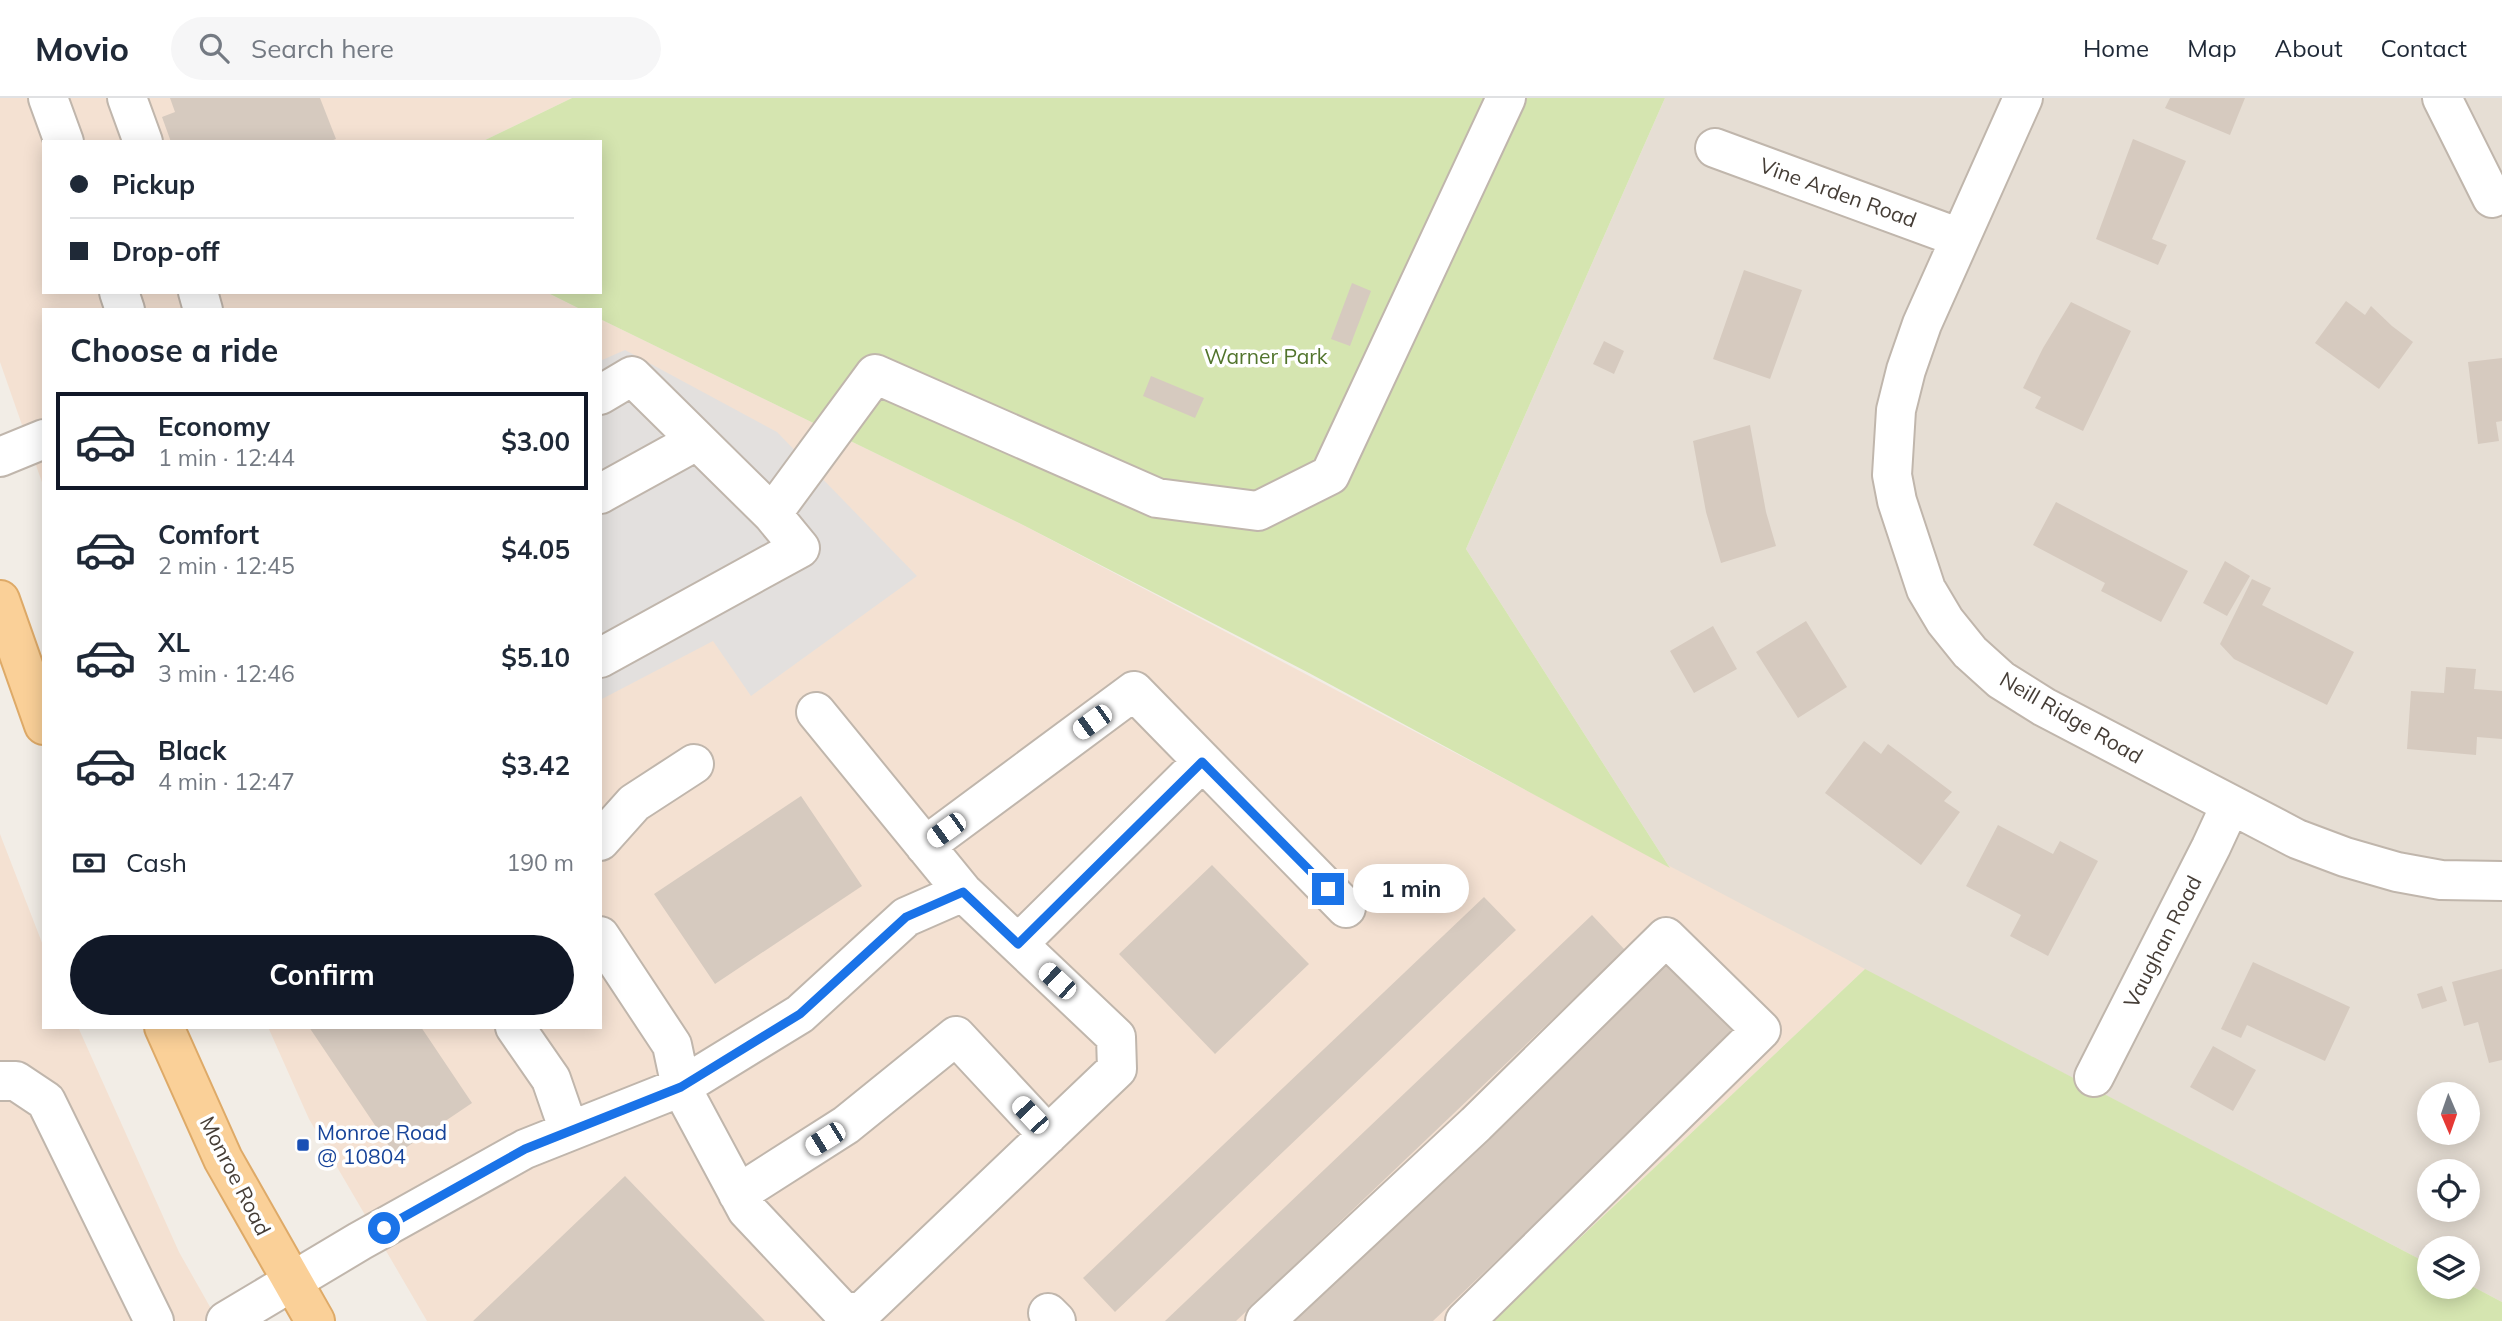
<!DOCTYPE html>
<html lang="en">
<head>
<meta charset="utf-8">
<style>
  :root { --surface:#fff; --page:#f6f6f7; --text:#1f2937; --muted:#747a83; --line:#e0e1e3; --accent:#111827 }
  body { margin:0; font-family:Mulish,sans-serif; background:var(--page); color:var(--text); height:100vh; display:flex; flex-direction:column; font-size:26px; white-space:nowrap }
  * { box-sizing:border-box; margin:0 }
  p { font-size:23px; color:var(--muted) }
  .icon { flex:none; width:38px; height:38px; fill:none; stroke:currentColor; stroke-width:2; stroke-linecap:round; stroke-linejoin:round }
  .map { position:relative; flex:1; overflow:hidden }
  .sheet { position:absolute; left:42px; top:210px; width:560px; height:721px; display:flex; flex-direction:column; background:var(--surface); border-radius:0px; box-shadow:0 4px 18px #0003 }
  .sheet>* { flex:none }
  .banner { position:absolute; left:42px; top:42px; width:560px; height:154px; border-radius:0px; box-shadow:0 4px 18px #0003; display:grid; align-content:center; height:154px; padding:0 28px; background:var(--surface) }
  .needle { width:46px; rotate:178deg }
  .controls { position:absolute; left:2417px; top:984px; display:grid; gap:14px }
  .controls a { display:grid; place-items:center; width:63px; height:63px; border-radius:50%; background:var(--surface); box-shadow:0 4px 18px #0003; font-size:35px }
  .end { position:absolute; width:32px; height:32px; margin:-16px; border:9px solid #1a73e8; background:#fff; box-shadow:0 0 0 4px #fff }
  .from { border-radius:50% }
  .bubble { position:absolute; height:49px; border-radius:24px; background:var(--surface); box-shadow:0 4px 18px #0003; font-size:23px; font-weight:700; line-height:49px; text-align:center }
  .car { position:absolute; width:21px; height:42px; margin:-21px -10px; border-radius:9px; box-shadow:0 0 5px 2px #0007; background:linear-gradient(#fff 24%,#345 0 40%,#fff 0 76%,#345 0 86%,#fff 0) }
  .banner b { display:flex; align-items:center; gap:24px; height:66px; font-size:26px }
  .banner b+b { border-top:2px solid var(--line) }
  .banner i { width:18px; height:18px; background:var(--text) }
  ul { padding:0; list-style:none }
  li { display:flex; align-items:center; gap:21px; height:98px; margin:0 14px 10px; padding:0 14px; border:4px solid transparent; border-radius:0px }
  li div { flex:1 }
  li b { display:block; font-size:26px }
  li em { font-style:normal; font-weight:700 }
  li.current { border-color:var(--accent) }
  li>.icon { width:63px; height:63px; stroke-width:1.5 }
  h2 { padding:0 28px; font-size:32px; line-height:84px }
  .pay { display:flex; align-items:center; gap:18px; height:77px; padding:0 28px; font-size:26px }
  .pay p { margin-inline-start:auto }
  .button { display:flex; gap:14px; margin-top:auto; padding:14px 28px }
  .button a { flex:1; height:80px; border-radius:42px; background:var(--accent); color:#fff; font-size:28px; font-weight:700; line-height:80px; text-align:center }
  header { display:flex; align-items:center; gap:42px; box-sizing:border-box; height:98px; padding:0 35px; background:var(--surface); border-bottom:2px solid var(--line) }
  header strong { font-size:33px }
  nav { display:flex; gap:38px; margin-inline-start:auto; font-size:24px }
  .search { width:490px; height:63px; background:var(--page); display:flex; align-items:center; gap:18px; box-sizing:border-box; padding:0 24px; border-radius:38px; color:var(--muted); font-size:26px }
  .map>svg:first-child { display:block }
</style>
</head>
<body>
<header>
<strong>Movio</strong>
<div class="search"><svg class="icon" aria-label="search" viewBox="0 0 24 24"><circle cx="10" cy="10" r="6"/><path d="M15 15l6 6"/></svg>Search here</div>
<nav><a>Home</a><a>Map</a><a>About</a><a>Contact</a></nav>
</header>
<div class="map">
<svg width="2502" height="1223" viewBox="0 0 2502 1223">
  <rect width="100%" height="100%" fill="#f2ede6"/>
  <!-- residential -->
  <path fill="#e6ded4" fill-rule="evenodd" d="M1665,0H2502V1204L2468,1186V1150H2429V1166L1670,770L1466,451ZM2429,996H2468V1034H2429ZM2429,1073H2468V1111H2429Z"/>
  <!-- commercial -->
  <path fill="#f4e1d2" d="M0,0H572L481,44H44V194H546L582,212H44V390L0,264Z
    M600,221L1025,428L1865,871L1492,1223H427L309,1021L268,929H600Z
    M0,736L44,850V929H78L179,1154L218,1223H0Z"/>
  <!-- green -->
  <path fill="#d5e5b0" d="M572,0H1665L1466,451L1670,770L1309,575L1025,428L600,221V212H582L546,194H600V44H481Z
    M1865,871L2429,1166V1188H2468V1186L2502,1204V1223H1492Z"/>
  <!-- parking -->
  <path fill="#e3e0de" d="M625,252L777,334L917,478L751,598L713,543L600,602V263Z"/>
  <!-- building -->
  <path fill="#d6cabf" d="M170,0H320L336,41L328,44H171L162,19L175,14Z
    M2170,0H2245L2230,37L2165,10Z
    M2133,41L2186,63L2152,141L2167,147L2158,167L2096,141Z
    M1744,172L1802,192L1770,281L1713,261Z
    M1352,185L1371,193L1350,248L1331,241Z
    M2346,203L2365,217L2371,208L2392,228L2413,244L2379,291L2315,245Z
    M2071,204L2131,233L2083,333L2035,310L2041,299L2023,290L2043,250Z
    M1604,243L1624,253L1614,276L1593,266Z
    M2502,260V323L2496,324L2499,343L2478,346L2468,264Z
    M1151,278L1204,300L1195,320L1143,298Z
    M1750,327L1766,414L1776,448L1721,465L1706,414L1693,343Z
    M2056,404L2188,473L2161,524L2101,493L2105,485L2033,447Z
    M2225,463L2250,478L2227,518L2203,505Z
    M2252,481L2271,490L2262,507L2354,554L2327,607L2234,561L2220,546Z
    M1806,523L1847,589L1798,620L1756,554Z
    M1713,528L1737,571L1694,595L1670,553Z
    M2446,569L2476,571L2474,591L2502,593V641L2477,639L2476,657L2407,651L2411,593L2444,595Z
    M1864,643L1881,656L1888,646L1952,694L1944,703L1960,714L1921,767L1825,695Z
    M801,698L862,788L715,886L654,796Z
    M1998,727L2053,756L2060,743L2098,763L2048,858L2010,838L2021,817L1966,788Z
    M1212,767L1309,866L1215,956L1119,856Z
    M1484,799L1516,832L1115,1214L1083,1180Z
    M1592,817L1625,852L1236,1223H1165Z
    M1668,864L1735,935L1433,1223H1292Z
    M2253,864L2350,909L2325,963L2247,927L2241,940L2221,931Z
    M2502,871V962L2489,965L2478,924L2464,928L2452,884Z
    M2442,888L2447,903L2422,911L2417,896Z
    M309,929H421L472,1005L395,1057Z
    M2213,948L2256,972L2233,1013L2190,989Z
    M625,1078L765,1223H473Z"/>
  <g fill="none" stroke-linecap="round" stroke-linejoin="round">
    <!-- minor casing -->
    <g stroke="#c0b6ac" stroke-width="42">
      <path id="minor" d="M48,0L64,44
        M127,0L143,44
        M2023,0L1922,226L1906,272L1896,312L1892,377L1897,403L1926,491L1945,523L1970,554L2001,582L2044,609L2297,741L2345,759L2397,774L2441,782L2502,783
        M2442,0L2492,100
        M1715,50L1960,140
        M119,194L125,212
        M198,194L203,212
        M600,297L632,278L772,416L800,450L600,560
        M0,359L44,341
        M600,396L696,343
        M772,416L875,276L1157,400L1258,413L1330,377L1506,0
        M816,614L963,794
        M600,743L634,705L694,666
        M925,748L1134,593L1346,810
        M1018,846L1202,664
        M515,929L551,981L569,1033
        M2094,979L2211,749L2230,708
        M0,983H16L46,1003L154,1223
        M738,1096L846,1027L956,938L1048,1037
        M1048,1215L1056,1223
        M226,1223L360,1143L525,1051L681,989L800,916L906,819L963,794L1116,939L1117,971L862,1214H843L747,1112L681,989L672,947L600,838
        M1265,1223L1476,1026L1666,839L1761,932L1465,1223"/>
    </g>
    <!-- major casing -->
    <g stroke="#deaa68" stroke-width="42">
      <path id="major" d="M0,502L44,627
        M164,929L223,1061L315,1223"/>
    </g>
    <!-- minor -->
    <use href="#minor" stroke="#fff" stroke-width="38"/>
    <!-- major -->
    <use href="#major" stroke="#fad098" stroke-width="38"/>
  </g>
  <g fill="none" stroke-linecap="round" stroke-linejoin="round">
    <!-- route -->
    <path stroke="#1a73e8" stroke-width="9" d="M384,1130L525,1051L681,989L800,916L906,819L963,794L1018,846L1202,664L1328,791"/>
  </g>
  <!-- markers -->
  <rect fill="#1a4fb4" stroke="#fff" stroke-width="2.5" x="296" y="1040" width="14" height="14" rx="3.5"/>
  <g text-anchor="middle" stroke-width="7" stroke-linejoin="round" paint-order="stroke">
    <!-- street labels -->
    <g font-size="21" fill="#453d36" stroke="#fff">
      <text transform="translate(1838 95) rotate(20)" y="7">Vine Arden Road</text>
      <text transform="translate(2071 620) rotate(30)" y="7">Neill Ridge Road</text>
      <text transform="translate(2163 844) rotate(-63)" y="7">Vaughan Road</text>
      <text transform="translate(235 1078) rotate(63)" y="7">Monroe Road</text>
    </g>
    <!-- park labels -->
    <g font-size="21" fill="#51742c" stroke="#fff">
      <text x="1266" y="266">Warner Park</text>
    </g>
    <!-- transit labels -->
    <g font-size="21" fill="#164399" stroke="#fff" text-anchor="start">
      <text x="317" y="1042">Monroe Road<tspan x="317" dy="24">@ 10804</tspan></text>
    </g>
  </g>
</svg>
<div class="controls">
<a><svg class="needle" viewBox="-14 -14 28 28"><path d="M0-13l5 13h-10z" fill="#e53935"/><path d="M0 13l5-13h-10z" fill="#747a83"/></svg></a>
<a><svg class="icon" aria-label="locate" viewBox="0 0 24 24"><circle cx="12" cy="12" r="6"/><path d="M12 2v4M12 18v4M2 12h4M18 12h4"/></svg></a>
<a><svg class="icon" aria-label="layers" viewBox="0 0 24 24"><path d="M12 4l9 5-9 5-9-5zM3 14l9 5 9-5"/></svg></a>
</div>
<i class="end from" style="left:384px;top:1130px"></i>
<i class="end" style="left:1328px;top:791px"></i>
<div class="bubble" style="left:1353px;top:766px;width:116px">1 min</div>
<i class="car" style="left:1092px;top:624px;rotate:234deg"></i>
<i class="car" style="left:946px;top:732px;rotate:234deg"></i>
<i class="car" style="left:1057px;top:883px;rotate:313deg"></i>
<i class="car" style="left:1030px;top:1017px;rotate:317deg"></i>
<i class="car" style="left:825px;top:1041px;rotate:238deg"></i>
<div class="banner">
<b><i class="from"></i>Pickup</b>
<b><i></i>Drop-off</b>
</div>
<section class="sheet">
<h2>Choose a ride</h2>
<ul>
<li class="current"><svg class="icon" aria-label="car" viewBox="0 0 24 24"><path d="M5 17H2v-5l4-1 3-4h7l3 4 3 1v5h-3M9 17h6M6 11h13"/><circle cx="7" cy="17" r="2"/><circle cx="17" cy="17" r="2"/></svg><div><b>Economy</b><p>1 min · 12:44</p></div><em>$3.00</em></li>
<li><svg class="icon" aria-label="car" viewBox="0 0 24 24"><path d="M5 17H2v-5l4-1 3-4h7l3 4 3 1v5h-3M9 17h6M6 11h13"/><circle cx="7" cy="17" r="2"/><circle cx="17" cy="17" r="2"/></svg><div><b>Comfort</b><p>2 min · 12:45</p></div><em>$4.05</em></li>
<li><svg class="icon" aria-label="car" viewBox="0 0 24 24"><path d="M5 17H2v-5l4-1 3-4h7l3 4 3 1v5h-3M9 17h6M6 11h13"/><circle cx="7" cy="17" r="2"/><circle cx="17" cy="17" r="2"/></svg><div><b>XL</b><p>3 min · 12:46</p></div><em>$5.10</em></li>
<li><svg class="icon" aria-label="car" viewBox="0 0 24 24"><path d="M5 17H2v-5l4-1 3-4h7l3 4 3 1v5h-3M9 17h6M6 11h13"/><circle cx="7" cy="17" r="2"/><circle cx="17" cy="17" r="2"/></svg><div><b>Black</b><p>4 min · 12:47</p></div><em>$3.42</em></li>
</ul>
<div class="pay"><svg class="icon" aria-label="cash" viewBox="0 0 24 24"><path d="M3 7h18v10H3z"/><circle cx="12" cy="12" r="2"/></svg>Cash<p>190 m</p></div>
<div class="button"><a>Confirm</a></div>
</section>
</div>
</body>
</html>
